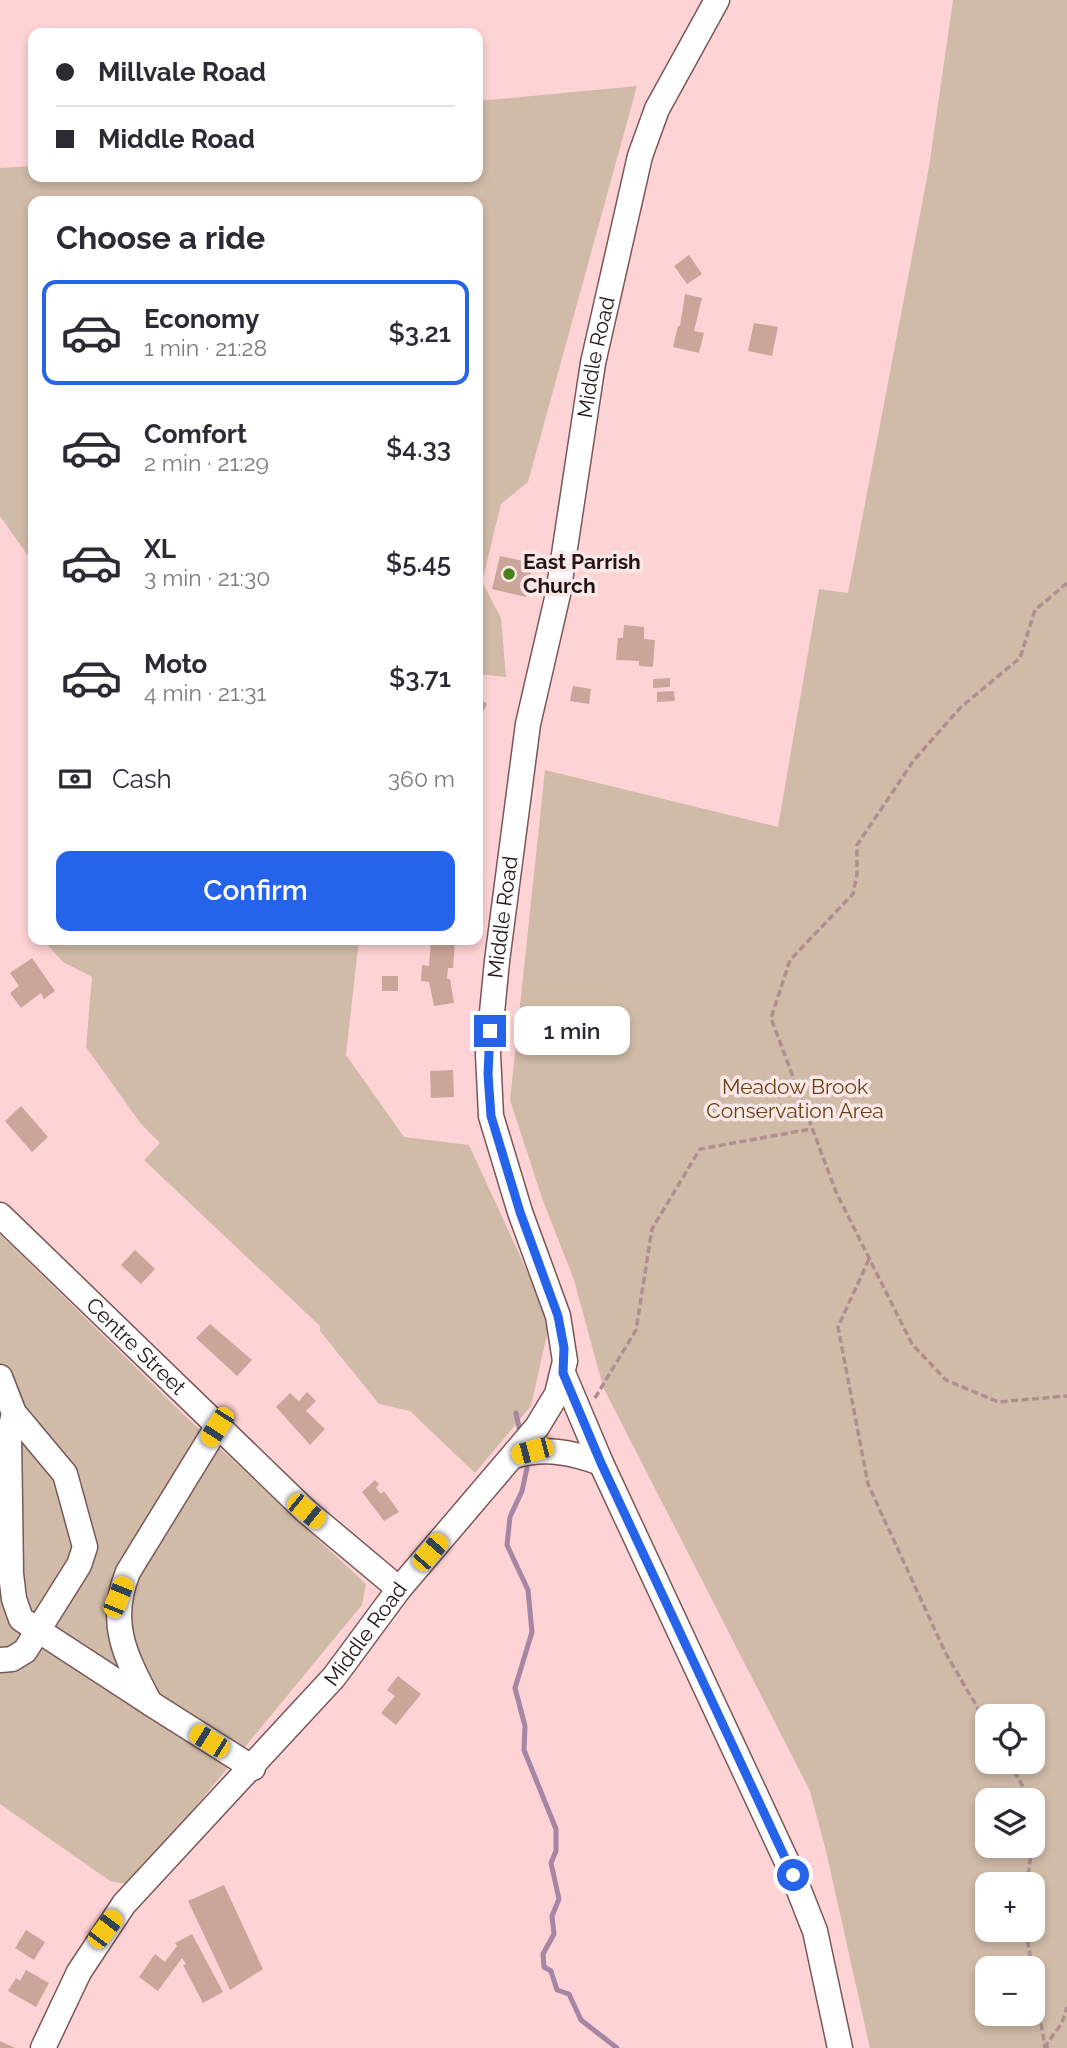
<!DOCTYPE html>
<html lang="en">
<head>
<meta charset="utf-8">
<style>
  :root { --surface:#fff; --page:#f7f7f7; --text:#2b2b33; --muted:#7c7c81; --line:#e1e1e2; --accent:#2563eb }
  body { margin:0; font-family:Raleway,sans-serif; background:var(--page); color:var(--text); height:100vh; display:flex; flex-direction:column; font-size:26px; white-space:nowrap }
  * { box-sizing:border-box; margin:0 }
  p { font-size:23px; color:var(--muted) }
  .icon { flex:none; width:38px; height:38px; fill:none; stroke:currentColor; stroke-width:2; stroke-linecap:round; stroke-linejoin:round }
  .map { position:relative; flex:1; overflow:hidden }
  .side { position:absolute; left:28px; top:196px; width:455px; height:749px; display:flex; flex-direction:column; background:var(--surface); border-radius:14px; box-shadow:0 4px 10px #0003 }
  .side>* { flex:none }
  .hud { position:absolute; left:28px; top:28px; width:455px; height:154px; border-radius:14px; box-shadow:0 4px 10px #0003; display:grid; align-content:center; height:154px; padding:0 28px; background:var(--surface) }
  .tools { position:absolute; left:975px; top:1704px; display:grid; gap:14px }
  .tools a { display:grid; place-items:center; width:70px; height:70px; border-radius:14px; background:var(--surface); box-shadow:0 4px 10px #0003; font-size:35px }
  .end { position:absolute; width:32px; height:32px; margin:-16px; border:9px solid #2563eb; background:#fff; box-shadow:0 0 0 4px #fff }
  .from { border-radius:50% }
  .bubble { position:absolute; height:49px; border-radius:14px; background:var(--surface); box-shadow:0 4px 10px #0003; font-size:23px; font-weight:600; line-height:49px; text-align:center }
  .car { position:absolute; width:21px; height:42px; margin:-21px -10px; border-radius:9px; box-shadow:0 0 5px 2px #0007; background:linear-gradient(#f5c518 24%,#345 0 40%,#f5c518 0 76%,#345 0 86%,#f5c518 0) }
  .hud b { display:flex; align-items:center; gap:24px; height:66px; font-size:26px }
  .hud b+b { border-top:2px solid var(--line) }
  .hud i { width:18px; height:18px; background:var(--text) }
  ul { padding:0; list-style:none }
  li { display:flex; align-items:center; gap:21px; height:105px; margin:0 14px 10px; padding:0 14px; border:4px solid transparent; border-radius:14px }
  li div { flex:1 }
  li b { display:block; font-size:26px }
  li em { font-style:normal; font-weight:600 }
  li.selected { border-color:var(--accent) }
  li>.icon { width:63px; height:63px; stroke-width:1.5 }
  h2 { padding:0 28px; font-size:32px; line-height:84px }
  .pay { display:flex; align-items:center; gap:18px; height:77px; padding:0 28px; font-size:26px }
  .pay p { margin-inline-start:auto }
  .button { display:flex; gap:14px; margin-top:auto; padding:14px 28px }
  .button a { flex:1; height:80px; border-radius:14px; background:var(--accent); color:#fff; font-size:28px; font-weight:600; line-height:80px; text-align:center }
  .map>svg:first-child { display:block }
</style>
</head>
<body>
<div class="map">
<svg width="1067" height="2048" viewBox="0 0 1067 2048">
  <rect width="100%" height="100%" fill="#fed3d5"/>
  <!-- green -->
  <path fill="#d0bba8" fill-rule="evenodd" d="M953,0H1067V2048H870L826,1851L810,1791L603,1387L574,1280L542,1198L510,1100L545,770L778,827L819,589L848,593L929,167ZM987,1717H1032V1762H987ZM987,1801H1032V1846H987ZM987,1885H1032V1930H987ZM987,1969H1032V2014H987Z
    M637,86L528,482L501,504L482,582L501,618L506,677L478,674V201H33V563L0,516V168L33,166V177H478V101Z
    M43,940H359L346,1055L404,1137L469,1145L550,1321L531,1406L475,1473L410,1411L379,1404L320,1331V1326L144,1160L160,1143L141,1124L86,1047L92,977L63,962Z
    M0,1234L184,1415L366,1584L362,1605L131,1885L110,1881L0,1804Z"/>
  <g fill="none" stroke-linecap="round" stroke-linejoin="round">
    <!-- stream -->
    <path stroke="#a586a4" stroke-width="5" d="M516,1413L520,1432
      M527,1468L522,1491L510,1517L507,1545L528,1590L532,1632L515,1688L525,1726L524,1750L556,1829V1851L551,1863L559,1899L552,1916L554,1934L543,1954L544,1967L551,1971L557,1990L569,1994L581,2020L617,2048"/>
  </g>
  <!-- building -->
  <path fill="#cba599" d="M689,255L702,274L687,284L674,266Z
    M685,294L702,298L694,331L704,333L699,353L673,347L678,326H680Z
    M754,323L778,327L772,356L748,351Z
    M500,556L533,563L526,597L492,589Z
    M624,625L644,627V639L655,640L653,667L639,666V661L616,660L618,638H623Z
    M670,678V687L653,688V679Z
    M573,686L591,689L589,704L570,701Z
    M674,691L675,701L657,702V692Z
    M478,698L487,704L478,721Z
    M431,940L455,942L453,968H448L447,979H450L454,1003L434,1006L429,982L421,981L422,965L429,966Z
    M32,958L55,991L44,999L41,993L21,1008L10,993L19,986L10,973Z
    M382,976H398V991H382Z
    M453,1070L454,1097L431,1098L430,1071Z
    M21,1106L48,1137L32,1152L5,1121Z
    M135,1250L155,1269L141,1284L121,1265Z
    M210,1324L252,1360L237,1376L196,1338Z
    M307,1392L316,1401L306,1411L325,1429L310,1445L276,1407L290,1393L299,1401Z
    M375,1480L379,1484L376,1488L381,1494L384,1491L399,1512L384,1521L362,1492Z
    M398,1676L421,1694L396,1725L381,1713L395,1696L387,1690Z
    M224,1885L263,1969L230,1990L188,1901Z
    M26,1930L45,1942L34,1960L15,1948Z
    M192,1934L223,1992L203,2003L183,1965L186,1964L182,1958L158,1991L139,1977L155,1954L165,1962L177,1946L175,1943Z
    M26,1970L49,1983L36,2007L8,1991L16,1978L20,1981Z
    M0,2041L15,2048H0Z"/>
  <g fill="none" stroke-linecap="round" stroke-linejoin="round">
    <!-- minor casing -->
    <g stroke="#7b5658" stroke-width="27">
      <g id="minor">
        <path id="s1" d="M0,1215L306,1511L399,1589"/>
        <path d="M563,1373L601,1463L793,1875L815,1931L840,2048"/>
        <path d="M0,1377L14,1413L65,1474L85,1547L79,1565L25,1651L12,1659L0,1660"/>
        <path d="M14,1413L9,1435L11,1574L14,1599L21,1619L150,1703C126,1657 107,1624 128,1572L217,1427"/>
        <path d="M514,1456C545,1447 571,1452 601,1463"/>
        <path d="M150,1703L253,1768"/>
        <path id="s2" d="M43,2048L79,1972L124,1904L334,1677L399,1589L537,1427L557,1394L565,1361L558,1316L520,1212L491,1116L488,1054L497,961L528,724L558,594L593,363L640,156L657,109L717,0"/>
      </g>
    </g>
    <!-- path -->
    <path stroke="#af8e90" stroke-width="3.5" stroke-dasharray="7 3.5" stroke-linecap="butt" d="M1067,583L1035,610L1020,658L961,707L914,760L857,845V874L853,894L790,960L771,1018L836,1192L912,1344L946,1380L998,1402L1067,1396
      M869,1259L838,1327L868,1484L945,1652L987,1724
      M595,1398L636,1330L652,1229L700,1149L811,1129
      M1009,1762L1031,1801
      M1032,1803L1036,1810L1032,1839
      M1027,1885L1032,1846
      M1026,1930L1045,2048
      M1048,2048L1046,2045L1062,2023L1067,2007"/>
    <!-- minor -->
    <use href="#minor" stroke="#fff" stroke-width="24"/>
  </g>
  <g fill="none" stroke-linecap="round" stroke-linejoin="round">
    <!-- route -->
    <path stroke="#2563eb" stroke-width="9" d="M490,1031L488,1074L491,1116L520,1212L558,1316L564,1348L563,1373L601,1463L793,1875"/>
  </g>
  <!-- markers -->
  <circle fill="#47811c" stroke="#fae8e9" stroke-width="2.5" cx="509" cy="574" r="7"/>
  <g text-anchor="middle" stroke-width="7" stroke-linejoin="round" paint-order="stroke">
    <!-- street labels -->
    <g font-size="21" fill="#231415" stroke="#fae8e9">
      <text dy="7" stroke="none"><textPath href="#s2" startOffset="1894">Middle Road</textPath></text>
      <text dy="7" stroke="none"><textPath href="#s2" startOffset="1326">Middle Road</textPath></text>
      <text dy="7" stroke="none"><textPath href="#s1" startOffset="189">Centre Street</textPath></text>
      <text dy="7" stroke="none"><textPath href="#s2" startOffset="528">Middle Road</textPath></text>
    </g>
    <!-- poi labels -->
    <g font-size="21" font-weight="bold" fill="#231415" stroke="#fae8e9" text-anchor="start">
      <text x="523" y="569">East Parrish<tspan x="523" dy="24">Church</tspan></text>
    </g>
    <!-- park labels -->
    <g font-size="21" fill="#6b3f0f" stroke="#fae8e9">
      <text x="795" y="1094">Meadow Brook<tspan x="795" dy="24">Conservation Area</tspan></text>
    </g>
  </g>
</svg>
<div class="tools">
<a><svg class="icon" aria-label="locate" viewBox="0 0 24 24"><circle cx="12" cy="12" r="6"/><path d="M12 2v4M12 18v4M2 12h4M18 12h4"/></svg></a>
<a><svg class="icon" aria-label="layers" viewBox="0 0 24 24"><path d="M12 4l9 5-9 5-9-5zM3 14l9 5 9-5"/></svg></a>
<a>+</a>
<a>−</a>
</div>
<i class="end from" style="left:793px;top:1875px"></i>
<i class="end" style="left:490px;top:1031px"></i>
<div class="bubble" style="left:514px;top:1006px;width:116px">1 min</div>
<i class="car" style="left:217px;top:1427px;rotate:213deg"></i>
<i class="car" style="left:532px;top:1451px;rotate:255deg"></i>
<i class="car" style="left:306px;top:1511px;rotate:129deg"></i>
<i class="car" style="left:430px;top:1552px;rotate:41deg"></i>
<i class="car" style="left:118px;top:1597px;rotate:22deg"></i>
<i class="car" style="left:209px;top:1741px;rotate:302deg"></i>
<i class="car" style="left:105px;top:1929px;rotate:37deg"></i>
<div class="hud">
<b><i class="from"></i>Millvale Road</b>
<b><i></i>Middle Road</b>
</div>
<section class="side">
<h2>Choose a ride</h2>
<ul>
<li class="selected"><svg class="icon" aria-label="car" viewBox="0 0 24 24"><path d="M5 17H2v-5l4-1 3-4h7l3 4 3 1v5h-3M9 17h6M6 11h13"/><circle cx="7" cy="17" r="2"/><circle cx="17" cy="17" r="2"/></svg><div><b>Economy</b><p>1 min · 21:28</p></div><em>$3.21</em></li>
<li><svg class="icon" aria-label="car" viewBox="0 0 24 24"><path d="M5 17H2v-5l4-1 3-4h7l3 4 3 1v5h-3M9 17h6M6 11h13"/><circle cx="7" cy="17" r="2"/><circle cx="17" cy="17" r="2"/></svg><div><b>Comfort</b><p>2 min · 21:29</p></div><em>$4.33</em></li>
<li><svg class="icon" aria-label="car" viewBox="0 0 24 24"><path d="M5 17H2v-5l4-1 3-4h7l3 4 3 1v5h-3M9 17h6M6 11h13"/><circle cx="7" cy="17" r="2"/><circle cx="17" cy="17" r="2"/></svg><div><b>XL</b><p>3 min · 21:30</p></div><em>$5.45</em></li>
<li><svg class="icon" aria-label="car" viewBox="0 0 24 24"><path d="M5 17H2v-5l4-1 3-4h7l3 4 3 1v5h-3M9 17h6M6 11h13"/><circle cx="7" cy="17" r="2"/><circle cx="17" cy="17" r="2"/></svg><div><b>Moto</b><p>4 min · 21:31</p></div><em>$3.71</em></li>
</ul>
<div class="pay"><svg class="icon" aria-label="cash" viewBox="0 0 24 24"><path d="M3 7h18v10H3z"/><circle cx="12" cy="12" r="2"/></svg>Cash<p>360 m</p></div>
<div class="button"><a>Confirm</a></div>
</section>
</div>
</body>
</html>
